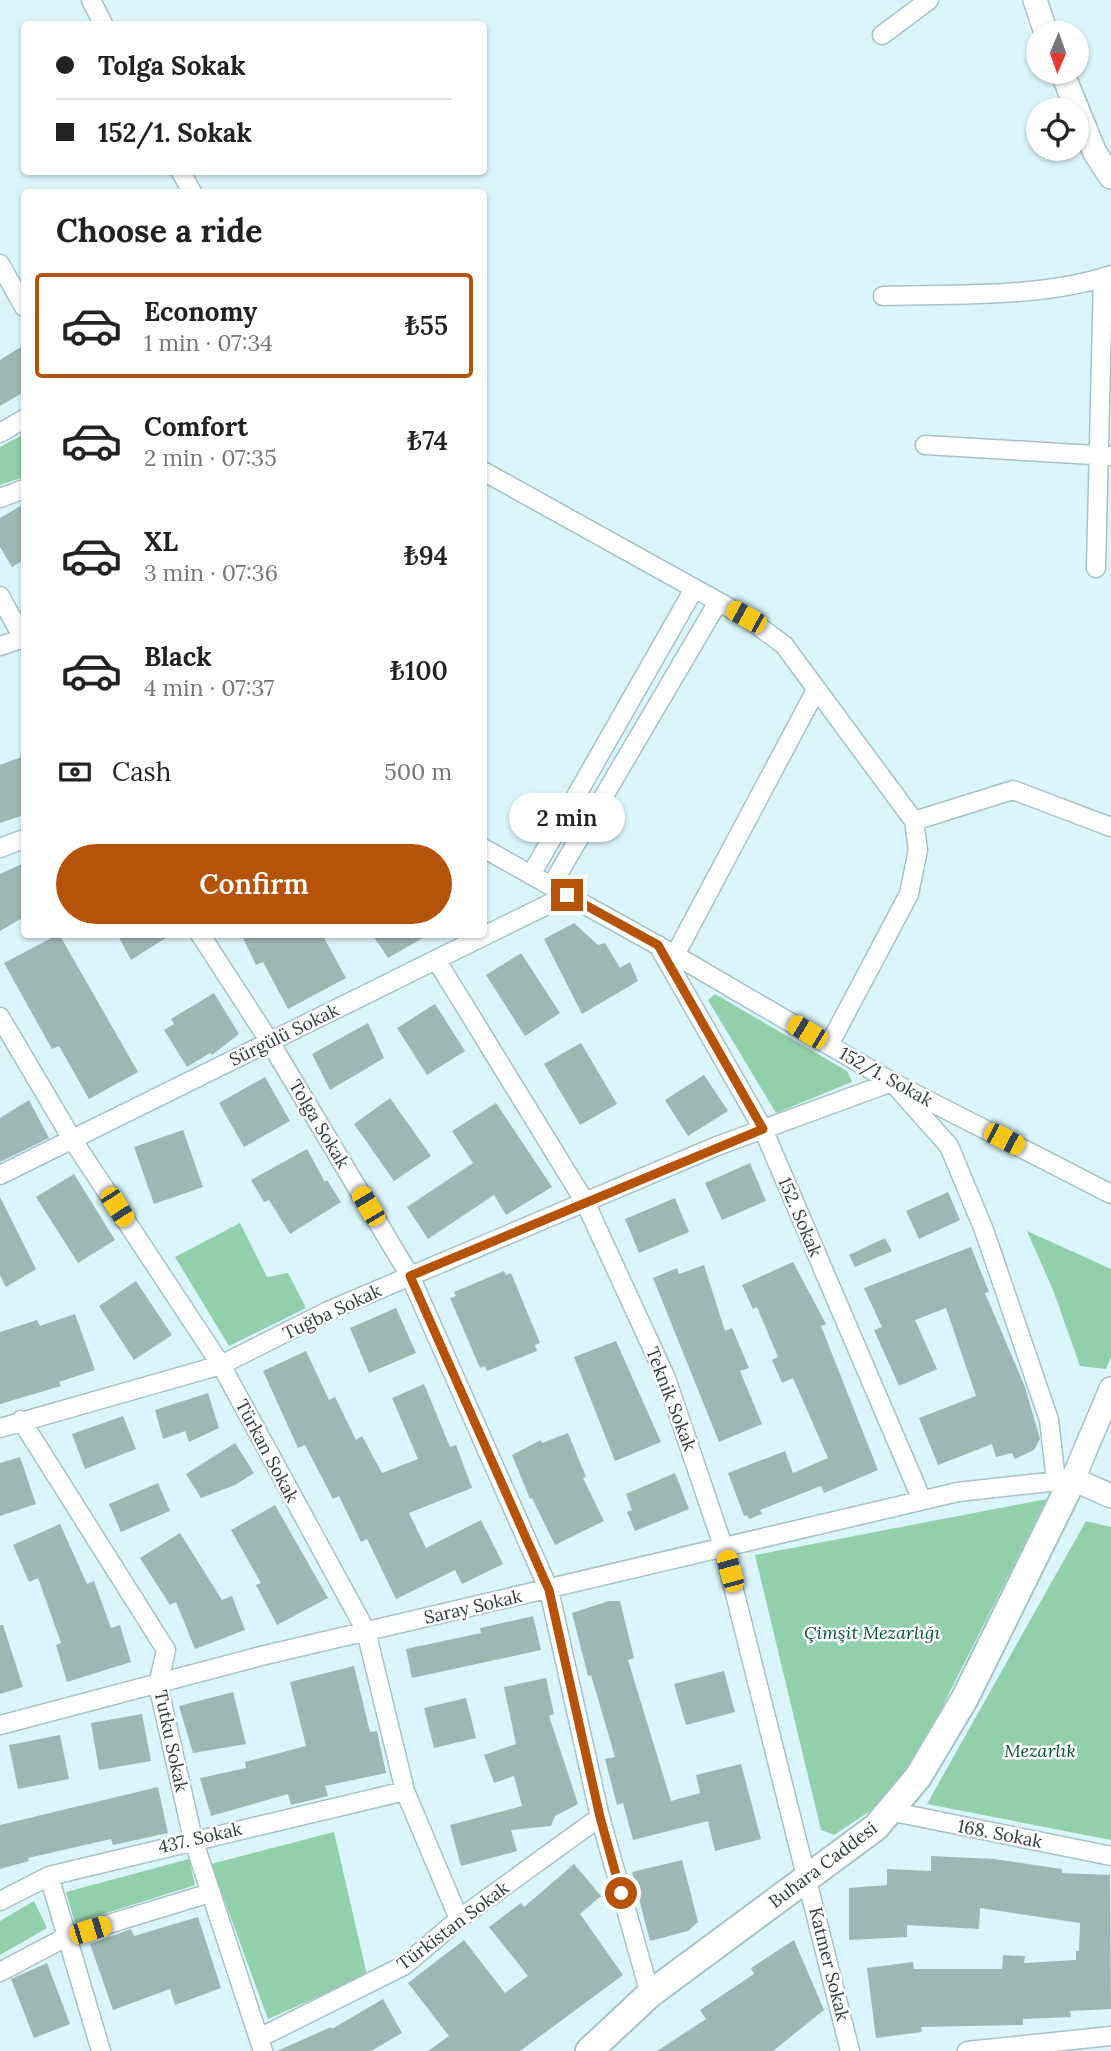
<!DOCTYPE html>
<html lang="en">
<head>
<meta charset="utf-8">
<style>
  :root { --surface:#fff; --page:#f6f6f6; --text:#222; --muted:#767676; --line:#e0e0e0; --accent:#b45309 }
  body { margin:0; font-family:Lora,serif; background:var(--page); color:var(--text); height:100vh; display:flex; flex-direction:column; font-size:26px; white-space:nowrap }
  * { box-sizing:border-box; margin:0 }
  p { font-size:23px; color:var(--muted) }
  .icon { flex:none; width:38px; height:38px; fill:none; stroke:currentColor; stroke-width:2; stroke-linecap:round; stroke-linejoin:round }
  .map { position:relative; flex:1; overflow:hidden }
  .panel { position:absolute; left:21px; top:189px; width:466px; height:749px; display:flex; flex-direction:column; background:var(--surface); border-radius:7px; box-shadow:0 2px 5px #0004 }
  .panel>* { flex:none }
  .top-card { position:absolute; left:21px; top:21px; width:466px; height:154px; border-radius:7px; box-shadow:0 2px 5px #0004; display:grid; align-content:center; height:154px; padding:0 35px; background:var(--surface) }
  .needle { width:46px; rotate:182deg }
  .buttons { position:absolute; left:1026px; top:21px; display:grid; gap:14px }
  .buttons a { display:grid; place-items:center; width:63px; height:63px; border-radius:50%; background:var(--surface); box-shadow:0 2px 5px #0004; font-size:35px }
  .end { position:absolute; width:32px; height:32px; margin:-16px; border:9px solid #b45309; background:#fff; box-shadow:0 0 0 4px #fff }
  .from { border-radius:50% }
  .bubble { position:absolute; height:49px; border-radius:24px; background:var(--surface); box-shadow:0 2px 5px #0004; font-size:23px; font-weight:600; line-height:49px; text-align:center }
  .car { position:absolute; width:21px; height:42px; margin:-21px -10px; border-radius:9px; box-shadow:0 0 5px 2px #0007; background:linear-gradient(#f5c518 24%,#345 0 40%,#f5c518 0 76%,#345 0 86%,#f5c518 0) }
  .top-card b { display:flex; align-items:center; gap:24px; height:66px; font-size:26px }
  .top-card b+b { border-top:2px solid var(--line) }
  .top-card i { width:18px; height:18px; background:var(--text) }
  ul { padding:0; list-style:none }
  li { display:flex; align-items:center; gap:21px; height:105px; margin:0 14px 10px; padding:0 21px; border:4px solid transparent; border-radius:7px }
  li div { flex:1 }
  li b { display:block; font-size:26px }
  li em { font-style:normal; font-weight:600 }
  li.active { border-color:var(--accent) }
  li>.icon { width:63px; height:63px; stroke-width:1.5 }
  h2 { padding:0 35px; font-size:32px; line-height:84px }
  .pay { display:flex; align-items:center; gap:18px; height:77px; padding:0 35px; font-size:26px }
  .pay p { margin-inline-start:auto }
  .action { display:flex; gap:14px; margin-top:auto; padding:14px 35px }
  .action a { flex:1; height:80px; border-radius:42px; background:var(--accent); color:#fff; font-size:28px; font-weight:600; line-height:80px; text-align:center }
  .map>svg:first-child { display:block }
</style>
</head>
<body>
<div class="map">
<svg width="1111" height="2051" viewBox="0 0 1111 2051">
  <rect width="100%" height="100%" fill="#daf6fc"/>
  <!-- green -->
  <path fill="#91d0ab" d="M24,434V477L0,485V447Z
    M715,994L847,1071L852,1082L776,1113L708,1000Z
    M240,1223L267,1277L288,1273L306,1308L229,1346L175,1257Z
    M1027,1231L1111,1269V1357L1106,1369L1080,1366L1053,1290Z
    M1047,1499L913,1765L879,1805L834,1835L821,1830L755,1555Z
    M1086,1521L1111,1527V1840L927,1804Z
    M334,1832L367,1975L268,2019L211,1864Z
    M189,1859L195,1885L75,1923L66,1892Z
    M34,1901L47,1928L0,1955V1921Z"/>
  <!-- building -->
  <path fill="#9db8b4" d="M24,345V392L0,406V360Z
    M24,504V560L12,567L0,547V518Z
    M24,756V815L0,823V765Z
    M24,863V917L0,931V874Z
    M574,923L598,945L605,943L620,968L630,962L638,981L582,1014L544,939Z
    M59,934L138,1072L89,1099L59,1046L52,1049L4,963Z
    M117,934H172L131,960Z
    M241,934H322L346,978L288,1009L263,962L256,965Z
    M372,934H430L388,958Z
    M521,953L560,1013L525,1036L486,975Z
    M214,993L239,1034L212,1055L210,1053L187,1067L164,1030L174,1024L171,1019Z
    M435,1004L465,1051L427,1075L397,1028Z
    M368,1023L384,1058L330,1090L312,1054Z
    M581,1043L617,1104L580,1125L544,1064Z
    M704,1075L728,1111L688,1136L665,1100Z
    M265,1077L290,1121L244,1147L219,1103Z
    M390,1098L431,1156L394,1181L354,1124Z
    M29,1100L49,1138L0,1162V1118Z
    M496,1103L552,1187L506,1215L494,1195L428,1239L407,1207L473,1163L452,1131Z
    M183,1130L203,1187L154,1204L134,1147Z
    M307,1149L325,1182L327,1180L341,1202L290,1234L269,1200L264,1202L251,1180Z
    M750,1163L766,1201L722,1220L705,1183Z
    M74,1174L115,1240L78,1263L36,1197Z
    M948,1192L960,1220L919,1239L906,1211Z
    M0,1197L36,1269L6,1287L0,1275Z
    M675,1198L689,1232L639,1253L625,1219Z
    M885,1238L892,1251L855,1267L849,1255Z
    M971,1247L989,1292L985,1293L1025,1387L1040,1439L1034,1450L1015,1459L1012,1453L996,1457L992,1444L938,1465L919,1418L976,1396L946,1308L915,1320L937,1369L899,1386L874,1330L882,1327L864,1288Z
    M793,1262L826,1324L821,1326L878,1470L824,1493L821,1486L760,1510L762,1514L749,1519L747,1515L744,1516L728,1473L785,1451L793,1473L828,1458L793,1378L782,1383L772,1360L778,1357L757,1307L753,1309L742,1285Z
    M704,1265L725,1331L732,1328L749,1368L740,1371L762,1424L719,1442L653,1278L677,1268L679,1274Z
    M504,1271L506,1275L511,1273L540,1343L535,1345L537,1351L487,1371L485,1366L480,1368L450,1298L456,1296L454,1292Z
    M136,1281L172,1335L134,1360L99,1306Z
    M396,1308L416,1353L369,1373L350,1328Z
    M75,1314L95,1370L59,1382L61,1386L0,1404V1332L37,1320L40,1326Z
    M616,1341L661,1442L615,1461L574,1357Z
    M306,1351L329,1400L335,1397L356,1440L362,1436L382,1473L418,1459L392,1398L424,1384L450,1447L456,1445L472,1488L409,1513L426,1548L481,1520L503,1564L462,1584L455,1570L396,1599L367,1539L361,1542L339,1496L333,1499L305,1445L298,1448L263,1371Z
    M208,1393L219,1428L189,1442L185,1431L163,1439L155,1410Z
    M123,1416L136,1449L85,1469L72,1434Z
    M568,1433L586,1477L583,1478L604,1521L555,1545L532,1498L530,1499L512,1455L541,1440L542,1443Z
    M235,1443L254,1473L235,1485L201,1498L186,1474Z
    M20,1457L36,1504L0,1516V1463Z
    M675,1473L689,1509L635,1531L627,1512L632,1510L626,1494Z
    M158,1483L170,1511L121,1532L109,1504Z
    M275,1505L328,1598L277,1625L256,1585L261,1583L231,1530Z
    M60,1524L87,1584L94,1581L111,1628L120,1625L131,1662L67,1682L56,1645L61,1643L38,1578L29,1582L13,1545Z
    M180,1533L222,1600L232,1596L245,1630L195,1649L176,1602L170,1605L140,1558Z
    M609,1601H620L634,1658L628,1660L671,1801L700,1793L696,1775L741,1764L761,1839L715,1851L708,1821L633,1840L623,1803L617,1805L605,1759L615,1757L591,1675L588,1676L572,1613Z
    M533,1616L541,1650L412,1678L406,1649L481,1633L480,1628Z
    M0,1625H3L23,1687L0,1694Z
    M354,1666L370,1732L377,1731L386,1773L325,1786L328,1796L291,1805L288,1794L211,1816L200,1778L246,1768L245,1762L306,1746L290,1682Z
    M724,1671L735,1712L686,1725L674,1684Z
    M546,1678L554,1714L549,1716L578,1804L555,1816L551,1826L511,1830L517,1851L461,1866L450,1825L522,1806L514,1776L494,1783L484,1755L516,1744L504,1687Z
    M233,1692L246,1744L193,1753L179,1706Z
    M466,1698L476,1738L434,1748L424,1708Z
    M142,1714L151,1761L99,1770L91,1723Z
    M60,1735L69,1779L18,1789L9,1745Z
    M158,1787L168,1833L113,1845L111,1839L28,1858L29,1861L0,1869V1825Z
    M931,1856L994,1859L1062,1869V1873L1110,1875L1111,2009L1070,2011L1071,2017L1023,2019V2025L921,2027L922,2032L876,2038L867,1968L913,1962L914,1969H1002L1003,1955L1025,1956L1024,1963L1076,1960V1951H1079L1080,1923L980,1908L979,1929L907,1925V1937L849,1940V1888L887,1885V1869L931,1871Z
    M682,1860L698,1922L688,1931L650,1941L632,1872Z
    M574,1864L601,1896L580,1914L623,1975L520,2051H428L449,2036L408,1983L464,1940L505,1993L528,1976L489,1927L521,1903L524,1907Z
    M198,1917L221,1988L175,2005L170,1989L113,2010L90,1944L131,1929L134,1936Z
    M794,1940L824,2010L773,2051H657L706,2019L700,2010L754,1974L751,1968Z
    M47,1963L70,2024L34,2038L11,1979Z
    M383,1999L402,2033L371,2051H277L331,2027L332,2029Z"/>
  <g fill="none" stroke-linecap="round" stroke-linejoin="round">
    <!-- minor casing -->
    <g stroke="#a7c2c7" stroke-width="21">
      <path id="minor" d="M91,0L103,24
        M882,35L929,0
        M181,172L192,192
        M0,264L24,307
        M883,296C956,294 1042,298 1111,275
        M0,433L24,419
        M925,445L1111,456
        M483,471L746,617L784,645L914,821L918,850L909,894L829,1045
        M0,498L24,489
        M1096,568L1103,278
        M0,596L24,640
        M0,646L24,638
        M914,821L1013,790L1111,827
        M0,848L24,839
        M483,848L675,955L892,1082L1111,1194
        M531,875L694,589
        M551,886L718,602
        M200,934L270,1042L410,1276L549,1590L600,1817L650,1994
        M658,945L763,1129L922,1500
        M675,955L816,690
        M437,961L585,1202L666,1378L723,1546L850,2051
        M0,1017L72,1139L221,1365L366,1631L405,1791L459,1919
        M0,1175L567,895
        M21,1420L166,1650L158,1685L193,1839L263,2051
        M0,1428L221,1365L328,1311L717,1146L892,1082L949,1146L984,1230L1049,1420L1056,1481
        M0,1725L261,1656L958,1492L1067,1480
        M889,1811L1111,1856
        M49,1876L101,2051
        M0,1901L49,1876L405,1791
        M0,1972L66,1937L210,1893
        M259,2038L405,1965L459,1919L600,1817
        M967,2051L1111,2036"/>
    </g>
    <!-- tertiary casing -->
    <g stroke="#a7c2c7" stroke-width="26">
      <path id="tertiary" d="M1035,0L1046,33
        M1062,72L1095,153L1111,177
        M1111,1389L1073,1479L1111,1496"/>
    </g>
    <!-- secondary casing -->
    <g stroke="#a7c2c7" stroke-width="30">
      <path id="secondary" d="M589,2051L650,1994L876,1827L918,1777L965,1698L1073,1479"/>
    </g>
    <!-- minor -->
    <use href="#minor" stroke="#fff" stroke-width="18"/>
    <!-- tertiary -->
    <use href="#tertiary" stroke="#fff" stroke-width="23"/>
    <!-- secondary -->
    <use href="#secondary" stroke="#fff" stroke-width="26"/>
  </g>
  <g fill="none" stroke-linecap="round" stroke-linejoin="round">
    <!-- route -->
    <path stroke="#b45309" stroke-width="9" d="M567,895L658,945L763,1129L410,1276L549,1590L600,1817L621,1893"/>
  </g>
  <g text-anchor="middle" stroke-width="5" stroke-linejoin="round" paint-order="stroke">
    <!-- street labels -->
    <g font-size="18" fill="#313c3e" stroke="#fff">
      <text transform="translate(284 1035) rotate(-26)" y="6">Sürgülü Sokak</text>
      <text transform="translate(886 1077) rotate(29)" y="6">152/1. Sokak</text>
      <text transform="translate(319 1124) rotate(59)" y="6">Tolga Sokak</text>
      <text transform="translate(800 1217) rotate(67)" y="6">152. Sokak</text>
      <text transform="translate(332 1312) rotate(-25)" y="6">Tuğba Sokak</text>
      <text transform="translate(671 1399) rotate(69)" y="6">Teknik Sokak</text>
      <text transform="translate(267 1451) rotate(62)" y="6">Türkan Sokak</text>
      <text transform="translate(473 1607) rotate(-13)" y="6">Saray Sokak</text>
      <text transform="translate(171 1741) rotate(78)" y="6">Tutku Sokak</text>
      <text transform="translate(1000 1834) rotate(11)" y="6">168. Sokak</text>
      <text transform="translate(200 1838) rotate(-13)" y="6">437. Sokak</text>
      <text transform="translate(823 1865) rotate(-37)" y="6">Buhara Caddesi</text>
      <text transform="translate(453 1926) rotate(-37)" y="6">Türkistan Sokak</text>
      <text transform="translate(829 1964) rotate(76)" y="6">Katmer Sokak</text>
    </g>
    <!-- park labels -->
    <g font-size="18" font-style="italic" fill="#045332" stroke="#fff">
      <text x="872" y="1639">Çimşit Mezarlığı</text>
      <text x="1040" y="1757">Mezarlık</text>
    </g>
  </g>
</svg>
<div class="buttons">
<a><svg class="needle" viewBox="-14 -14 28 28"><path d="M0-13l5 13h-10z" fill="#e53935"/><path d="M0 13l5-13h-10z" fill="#767676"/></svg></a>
<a><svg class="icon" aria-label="locate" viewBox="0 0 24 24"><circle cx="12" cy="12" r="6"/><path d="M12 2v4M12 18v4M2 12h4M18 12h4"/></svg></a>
</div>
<i class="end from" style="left:621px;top:1893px"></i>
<i class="end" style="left:567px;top:895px"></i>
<div class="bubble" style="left:509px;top:793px;width:116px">2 min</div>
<i class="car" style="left:746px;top:617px;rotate:299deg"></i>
<i class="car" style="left:807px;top:1032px;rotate:301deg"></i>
<i class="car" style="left:1004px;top:1139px;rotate:117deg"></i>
<i class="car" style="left:368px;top:1206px;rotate:329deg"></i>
<i class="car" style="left:117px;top:1207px;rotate:147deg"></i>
<i class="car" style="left:730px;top:1571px;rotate:345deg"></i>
<i class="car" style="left:90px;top:1930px;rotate:73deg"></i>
<div class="top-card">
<b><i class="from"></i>Tolga Sokak</b>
<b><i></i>152/1. Sokak</b>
</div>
<section class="panel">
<h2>Choose a ride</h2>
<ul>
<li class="active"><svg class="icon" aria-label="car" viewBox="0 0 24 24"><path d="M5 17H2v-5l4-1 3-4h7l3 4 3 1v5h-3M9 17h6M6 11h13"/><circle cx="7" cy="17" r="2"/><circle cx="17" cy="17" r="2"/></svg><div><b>Economy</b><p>1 min · 07:34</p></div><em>₺55</em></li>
<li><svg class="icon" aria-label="car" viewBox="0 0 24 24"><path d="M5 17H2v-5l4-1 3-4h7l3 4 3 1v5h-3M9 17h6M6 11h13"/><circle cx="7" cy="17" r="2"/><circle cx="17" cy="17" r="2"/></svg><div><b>Comfort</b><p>2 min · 07:35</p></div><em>₺74</em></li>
<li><svg class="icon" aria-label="car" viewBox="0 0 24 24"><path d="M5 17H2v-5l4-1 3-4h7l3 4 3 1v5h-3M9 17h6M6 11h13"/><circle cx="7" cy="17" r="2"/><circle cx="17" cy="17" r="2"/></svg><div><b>XL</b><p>3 min · 07:36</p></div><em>₺94</em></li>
<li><svg class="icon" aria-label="car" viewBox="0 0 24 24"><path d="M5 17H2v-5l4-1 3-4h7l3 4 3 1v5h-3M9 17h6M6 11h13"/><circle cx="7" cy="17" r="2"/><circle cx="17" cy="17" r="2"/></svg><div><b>Black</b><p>4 min · 07:37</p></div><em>₺100</em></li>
</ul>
<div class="pay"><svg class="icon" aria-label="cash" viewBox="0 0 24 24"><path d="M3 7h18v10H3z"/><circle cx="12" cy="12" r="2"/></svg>Cash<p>500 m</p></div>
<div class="action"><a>Confirm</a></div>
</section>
</div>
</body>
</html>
